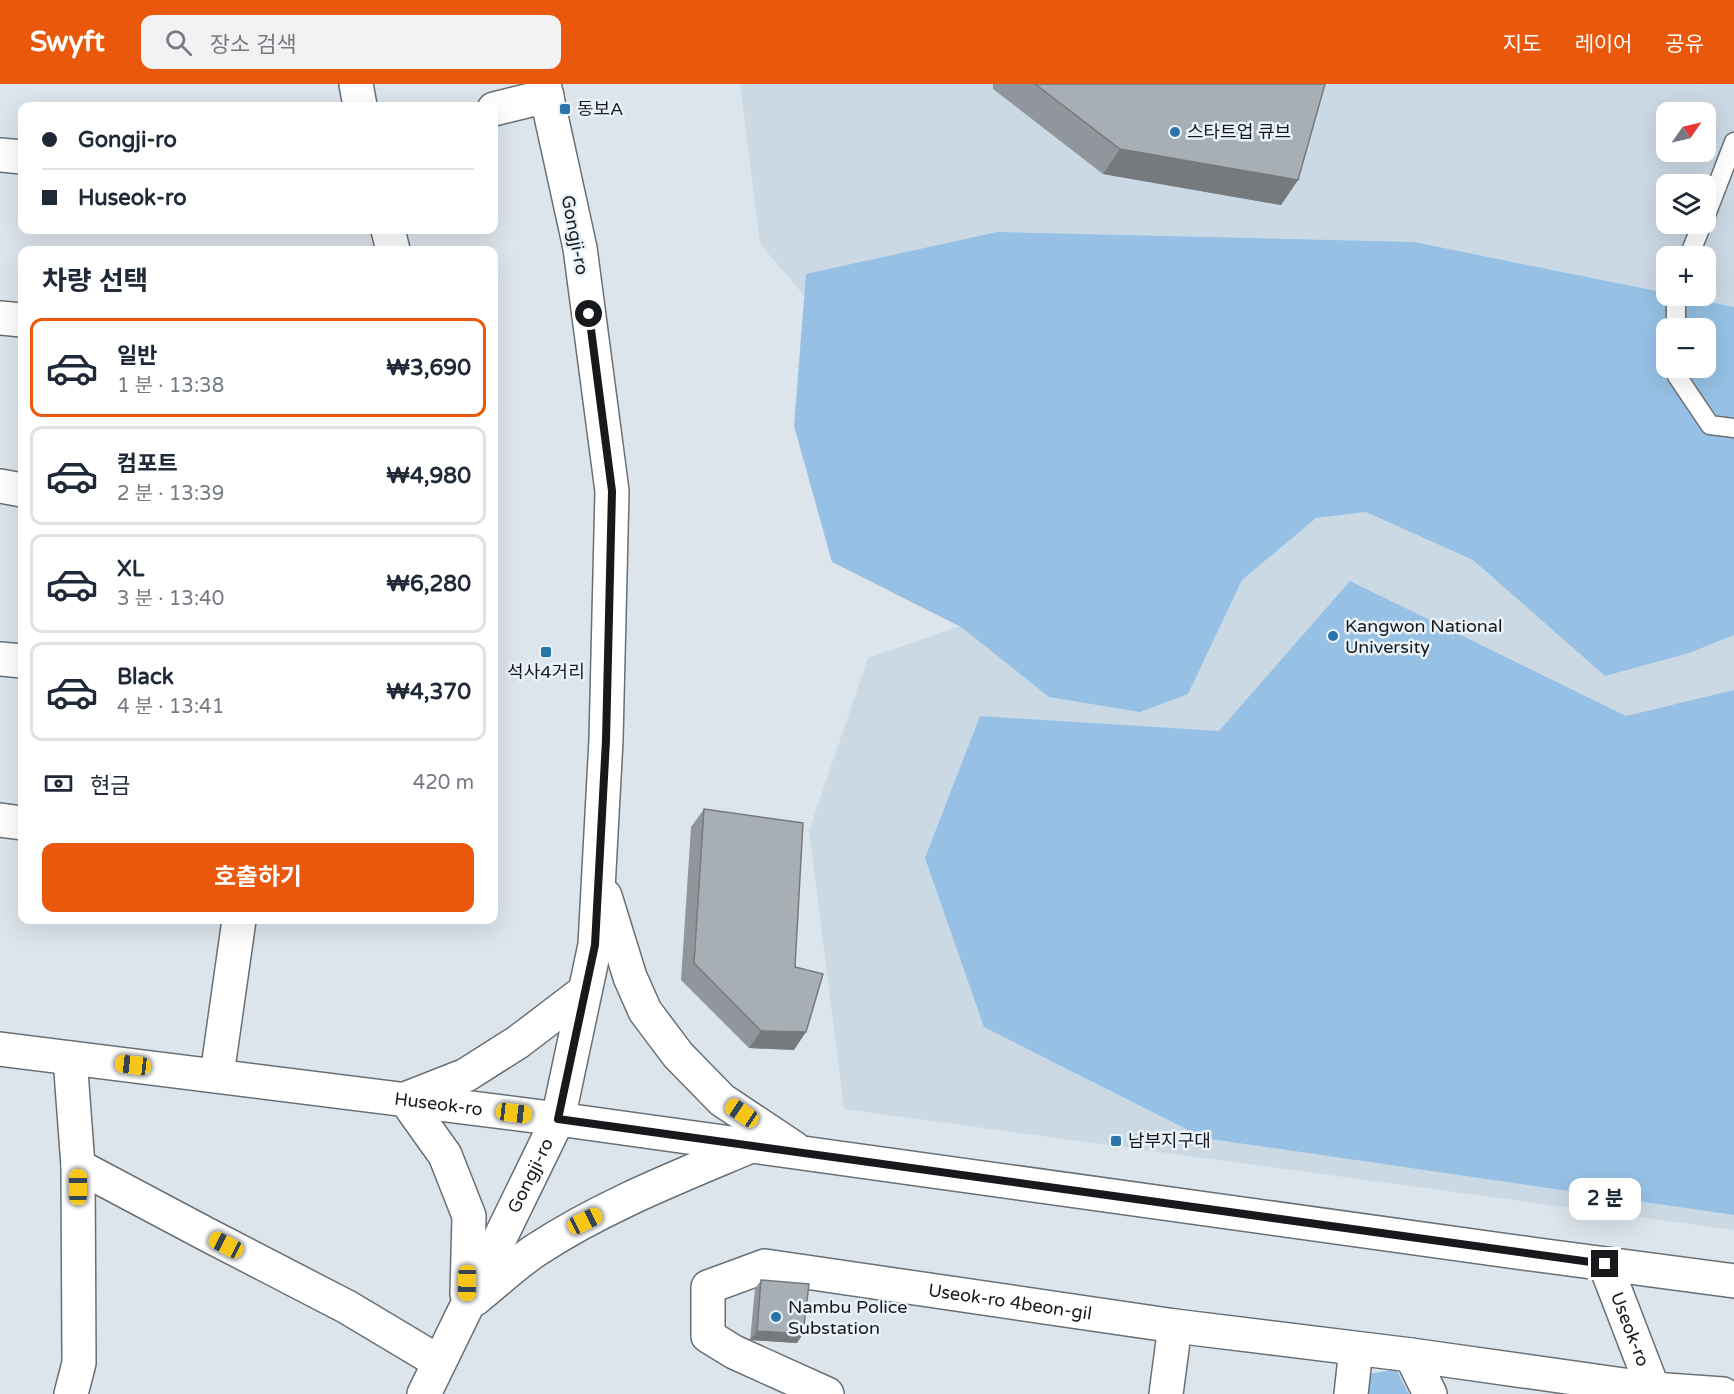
<!DOCTYPE html>
<html lang="ko">
<head>
<meta charset="utf-8">
<style>
  :root { --surface:#fff; --page:#f2f2f3; --text:#1f2937; --muted:#747a83; --line:#e0e1e3; --accent:#ea580c }
  body { margin:0; font-family:"Varela Round","Noto Sans KR",sans-serif; background:var(--page); color:var(--text); height:100vh; display:flex; flex-direction:column; font-size:22px; white-space:nowrap }
  * { box-sizing:border-box; margin:0 }
  p { font-size:20px; color:var(--muted) }
  .icon { flex:none; width:33px; height:33px; fill:none; stroke:currentColor; stroke-width:2; stroke-linecap:round; stroke-linejoin:round }
  .map { position:relative; flex:1; overflow:hidden }
  .panel { position:absolute; left:18px; top:162px; width:480px; height:678px; display:flex; flex-direction:column; background:var(--surface); border-radius:12px; box-shadow:0 6px 24px #0002 }
  .panel>* { flex:none }
  .guide { position:absolute; left:18px; top:18px; width:480px; height:132px; border-radius:12px; box-shadow:0 6px 24px #0002; display:grid; align-content:center; height:132px; padding:0 24px; background:var(--surface) }
  .needle { width:39px; rotate:56deg }
  .tools { position:absolute; left:1656px; top:18px; display:grid; gap:12px }
  .tools a { display:grid; place-items:center; width:60px; height:60px; border-radius:12px; background:var(--surface); box-shadow:0 6px 24px #0002; font-size:30px }
  .end { position:absolute; width:27px; height:27px; margin:-14px; border:8px solid #17191c; background:#fff; box-shadow:0 0 0 3px #fff }
  .from { border-radius:50% }
  .bubble { position:absolute; height:42px; border-radius:12px; background:var(--surface); box-shadow:0 6px 24px #0002; font-size:20px; font-weight:700; line-height:42px; text-align:center }
  .car { position:absolute; width:18px; height:36px; margin:-18px -9px; border-radius:8px; box-shadow:0 0 4px 2px #0007; background:linear-gradient(#f5c518 24%,#345 0 40%,#f5c518 0 76%,#345 0 86%,#f5c518 0) }
  .guide b { display:flex; align-items:center; gap:21px; height:57px; font-size:22px }
  .guide b+b { border-top:2px solid var(--line) }
  .guide i { width:15px; height:15px; background:var(--text) }
  ul { padding:0; list-style:none }
  li { display:flex; align-items:center; gap:18px; height:99px; margin:0 12px 9px; padding:0 12px; border:3px solid var(--line); border-radius:12px }
  li div { flex:1 }
  li b { display:block; font-size:22px }
  li em { font-style:normal; font-weight:700 }
  li.selected { border-color:var(--accent) }
  li>.icon { width:54px; height:54px; stroke-width:1.5 }
  h2 { padding:0 24px; font-size:27px; line-height:72px }
  .pay { display:flex; align-items:center; gap:15px; height:66px; padding:0 24px; font-size:22px }
  .pay p { margin-inline-start:auto }
  .action { display:flex; gap:12px; margin-top:auto; padding:12px 24px }
  .action a { flex:1; height:69px; border-radius:12px; background:var(--accent); color:#fff; font-size:24px; font-weight:700; line-height:69px; text-align:center }
  header { display:flex; align-items:center; gap:36px; box-sizing:border-box; height:84px; padding:0 30px; background:var(--accent); color:#fff }
  header strong { font-size:28px }
  nav { display:flex; gap:33px; margin-inline-start:auto; font-size:21px }
  .search { width:420px; height:54px; background:var(--page); display:flex; align-items:center; gap:15px; box-sizing:border-box; padding:0 21px; border-radius:12px; color:var(--muted); font-size:22px }
  .map>svg:first-child { display:block }
</style>
</head>
<body>
<header>
<strong>Swyft</strong>
<div class="search"><svg class="icon" aria-label="search" viewBox="0 0 24 24"><circle cx="10" cy="10" r="6"/><path d="M15 15l6 6"/></svg>장소 검색</div>
<nav><a>지도</a><a>레이어</a><a>공유</a></nav>
</header>
<div class="map">
<svg width="1734" height="1310" viewBox="0 0 1734 1310">
  <rect width="100%" height="100%" fill="#dde5ec"/>
  <!-- built -->
  <path fill="#cbd9e5" fill-rule="evenodd" d="M740,0H1734V1146L844,1025L809,747L868,574L995,530L845,259L760,160ZM1666,28H1706V68H1666ZM1666,100H1706V140H1666ZM1666,172H1706V212H1666ZM1666,244H1706V284H1666Z"/>
  <!-- green -->
  <path fill="#96c1e5" fill-rule="evenodd" d="M997,148L1414,158L1666,209V212H1678L1734,223V551L1689,569L1605,592L1473,476L1366,428L1316,434L1242,496L1188,610L1140,628L1049,613L961,543L832,478L794,342L806,190ZM1666,244H1706V284H1666Z
    M1350,497L1626,632L1734,606V1131L1204,1054L984,943L925,774L980,632L1219,647Z
    M1396,1285L1409,1310H1360L1362,1291Z"/>
  <g fill="none" stroke-linecap="round" stroke-linejoin="round">
    <!-- service casing -->
    <g stroke="#686f75" stroke-width="21">
      <path id="service" d="M1706,131L1734,58
        M1689,172L1702,140
        M1676,212V244
        M1677,284V292L1710,341L1734,344"/>
    </g>
    <!-- minor casing -->
    <g stroke="#686f75" stroke-width="36">
      <g id="minor">
        <path d="M356,0L360,22"/>
        <path d="M494,25L547,12"/>
        <path d="M0,71L22,73"/>
        <path d="M388,146L393,166"/>
        <path d="M0,234L22,236"/>
        <path d="M0,402L22,406"/>
        <path d="M0,575L22,577"/>
        <path d="M0,736L22,739"/>
        <path d="M70,974L78,1082L79,1279L71,1310"/>
        <path d="M217,991L239,836"/>
        <path d="M78,1082L206,1150L347,1223L439,1278"/>
        <path id="s1" d="M1605,1180L1655,1310"/>
        <path d="M1411,1271L1430,1310"/>
        <path id="s2" d="M827,1310L734,1268L708,1252V1203L765,1182L1175,1242L1411,1271L1652,1305L1723,1310"/>
        <path d="M1166,1310L1175,1242"/>
        <path d="M1351,1310L1356,1265"/>
      </g>
    </g>
    <!-- tertiary casing -->
    <g stroke="#686f75" stroke-width="36">
      <g id="tertiary">
        <path d="M605,812L630,893L645,927L678,971L722,1016L794,1064"/>
        <path id="s3" d="M0,965L558,1035L1531,1170L1734,1197"/>
        <path d="M467,1210L469,1132L445,1071L405,1015L466,991L518,958L585,907"/>
        <path d="M475,1215C495,1199 515,1180 536,1166C603,1122 678,1093 751,1062"/>
        <path id="s4" d="M424,1310L558,1035L595,861L606,656L612,407L580,164L544,0"/>
      </g>
    </g>
    <!-- service -->
    <use href="#service" stroke="#fff" stroke-width="18"/>
    <!-- minor -->
    <use href="#minor" stroke="#fff" stroke-width="33"/>
    <!-- tertiary -->
    <use href="#tertiary" stroke="#fff" stroke-width="33"/>
  </g>
  <!-- wall -->
  <path fill="#90969c" d="M993,0H1325L1298,96L1281,121L1103,90L993,5Z
    M704,725L794,966L749,964L681,896L691,743Z
    M761,1196L797,1259L750,1256L755,1205Z"/>
  <!-- shaded-wall -->
  <path fill="#757a7f" d="M1120,65L1298,96L1281,121L1103,90Z
    M761,947L806,948L794,966L749,964Z
    M757,1247L803,1250L797,1259L750,1256Z"/>
  <!-- building -->
  <path fill="#a7afb5" stroke="#757a7f" stroke-width="1.5" d="M1035,0H1325L1298,96L1120,65Z
    M704,725L803,739L795,883L823,890L806,948L761,947L694,879Z
    M761,1196L809,1200L803,1250L757,1247Z"/>
  <g fill="none" stroke-linecap="round" stroke-linejoin="round">
    <!-- route -->
    <path stroke="#17191c" stroke-width="8" d="M589,230L612,407L606,656L595,861L558,1035L1605,1180"/>
  </g>
  <!-- markers -->
  <g fill="#2b74a8" stroke="#eaf2f9" stroke-width="2">
    <rect x="559" y="19" width="12" height="12" rx="3"/>
    <circle cx="1175" cy="48" r="6"/>
    <circle cx="1333" cy="552" r="6"/>
    <rect x="540" y="562" width="12" height="12" rx="3"/>
    <rect x="1110" y="1051" width="12" height="12" rx="3"/>
    <circle cx="776" cy="1233" r="6"/>
  </g>
  <g text-anchor="middle" stroke-width="5" stroke-linejoin="round" paint-order="stroke">
    <!-- poi labels -->
    <g font-size="18" fill="#17191c" stroke="#eaf2f9" text-anchor="start">
      <text x="577" y="31">동보A</text>
      <text x="1187" y="54">스타트업 큐브</text>
      <text x="1345" y="548">Kangwon National<tspan x="1345" dy="21">University</tspan></text>
      <text x="546" y="594" text-anchor="middle">석사4거리</text>
      <text x="1128" y="1063">남부지구대</text>
      <text x="788" y="1229">Nambu Police<tspan x="788" dy="21">Substation</tspan></text>
    </g>
    <!-- street labels -->
    <g font-size="18" fill="#17191c" stroke="#eaf2f9">
      <text transform="translate(575 151) rotate(79)" y="6">Gongji-ro</text>
      <text dy="6" stroke="none"><textPath href="#s3" startOffset="442">Huseok-ro</textPath></text>
      <text dy="6" stroke="none"><textPath href="#s4" startOffset="243">Gongji-ro</textPath></text>
      <text dy="6" stroke="none"><textPath href="#s2" startOffset="490">Useok-ro 4beon-gil</textPath></text>
      <text dy="6" stroke="none"><textPath href="#s1" startOffset="70">Useok-ro</textPath></text>
    </g>
  </g>
</svg>
<div class="tools">
<a><svg class="needle" viewBox="-14 -14 28 28"><path d="M0-13l5 13h-10z" fill="#e53935"/><path d="M0 13l5-13h-10z" fill="#747a83"/></svg></a>
<a><svg class="icon" aria-label="layers" viewBox="0 0 24 24"><path d="M12 4l9 5-9 5-9-5zM3 14l9 5 9-5"/></svg></a>
<a>+</a>
<a>−</a>
</div>
<i class="end from" style="left:589px;top:230px"></i>
<i class="end" style="left:1605px;top:1180px"></i>
<div class="bubble" style="left:1569px;top:1094px;width:72px">2 분</div>
<i class="car" style="left:133px;top:981px;rotate:277deg"></i>
<i class="car" style="left:514px;top:1029px;rotate:97deg"></i>
<i class="car" style="left:742px;top:1029px;rotate:304deg"></i>
<i class="car" style="left:78px;top:1103px;rotate:0deg"></i>
<i class="car" style="left:585px;top:1137px;rotate:64deg"></i>
<i class="car" style="left:226px;top:1161px;rotate:297deg"></i>
<i class="car" style="left:467px;top:1199px;rotate:181deg"></i>
<div class="guide">
<b><i class="from"></i>Gongji-ro</b>
<b><i></i>Huseok-ro</b>
</div>
<section class="panel">
<h2>차량 선택</h2>
<ul>
<li class="selected"><svg class="icon" aria-label="car" viewBox="0 0 24 24"><path d="M5 17H2v-5l4-1 3-4h7l3 4 3 1v5h-3M9 17h6M6 11h13"/><circle cx="7" cy="17" r="2"/><circle cx="17" cy="17" r="2"/></svg><div><b>일반</b><p>1 분 · 13:38</p></div><em>₩3,690</em></li>
<li><svg class="icon" aria-label="car" viewBox="0 0 24 24"><path d="M5 17H2v-5l4-1 3-4h7l3 4 3 1v5h-3M9 17h6M6 11h13"/><circle cx="7" cy="17" r="2"/><circle cx="17" cy="17" r="2"/></svg><div><b>컴포트</b><p>2 분 · 13:39</p></div><em>₩4,980</em></li>
<li><svg class="icon" aria-label="car" viewBox="0 0 24 24"><path d="M5 17H2v-5l4-1 3-4h7l3 4 3 1v5h-3M9 17h6M6 11h13"/><circle cx="7" cy="17" r="2"/><circle cx="17" cy="17" r="2"/></svg><div><b>XL</b><p>3 분 · 13:40</p></div><em>₩6,280</em></li>
<li><svg class="icon" aria-label="car" viewBox="0 0 24 24"><path d="M5 17H2v-5l4-1 3-4h7l3 4 3 1v5h-3M9 17h6M6 11h13"/><circle cx="7" cy="17" r="2"/><circle cx="17" cy="17" r="2"/></svg><div><b>Black</b><p>4 분 · 13:41</p></div><em>₩4,370</em></li>
</ul>
<div class="pay"><svg class="icon" aria-label="cash" viewBox="0 0 24 24"><path d="M3 7h18v10H3z"/><circle cx="12" cy="12" r="2"/></svg>현금<p>420 m</p></div>
<div class="action"><a>호출하기</a></div>
</section>
</div>
</body>
</html>
